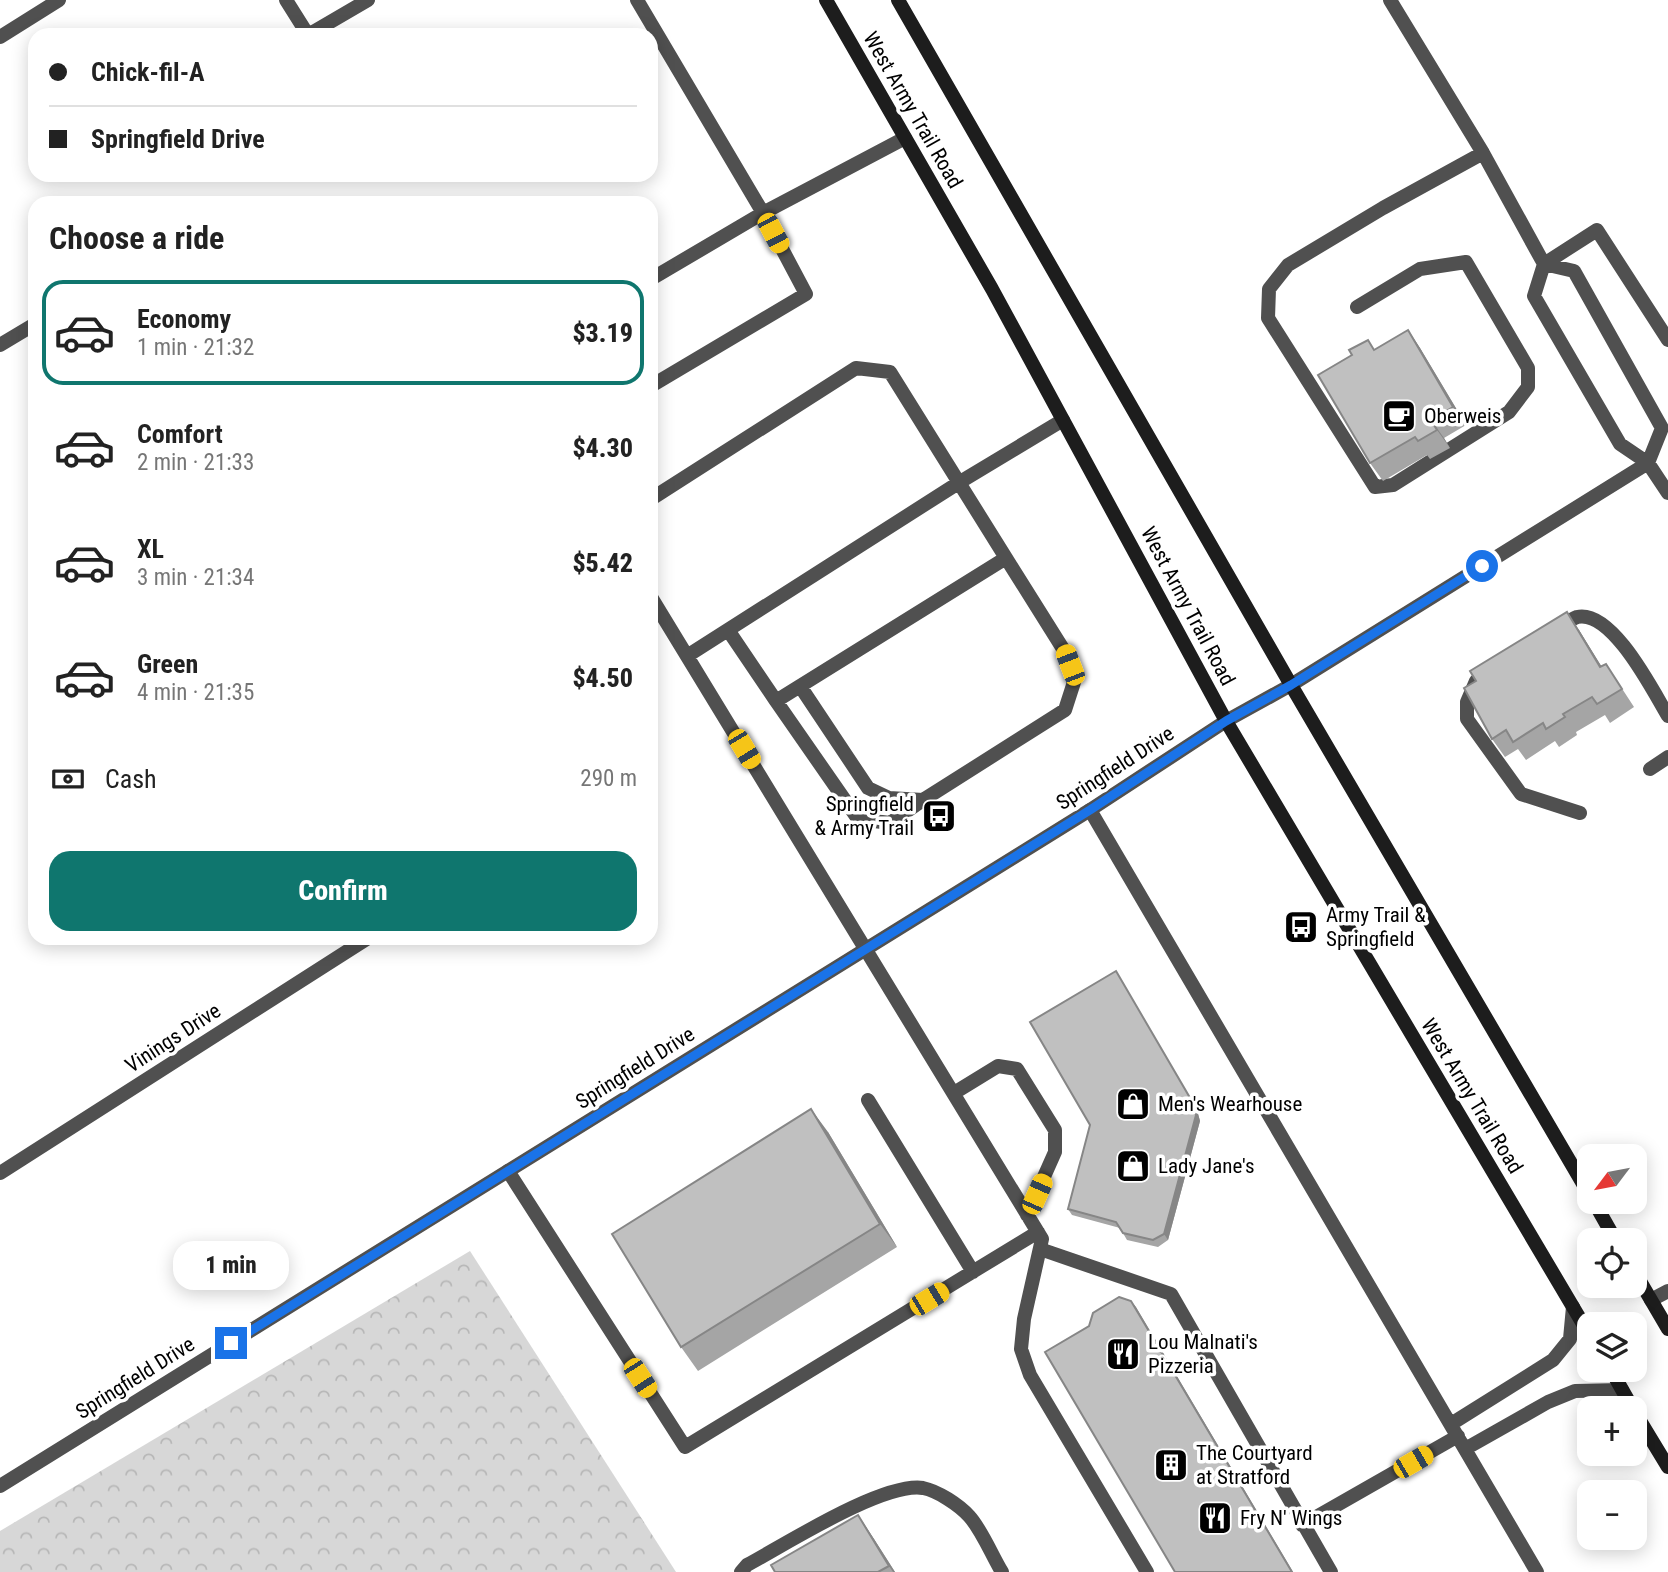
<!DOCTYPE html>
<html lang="en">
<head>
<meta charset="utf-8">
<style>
  :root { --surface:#fff; --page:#f6f6f6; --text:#222; --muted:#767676; --line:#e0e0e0; --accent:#0f766e }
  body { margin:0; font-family:"Roboto Condensed",sans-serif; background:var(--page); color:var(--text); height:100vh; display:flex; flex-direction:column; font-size:26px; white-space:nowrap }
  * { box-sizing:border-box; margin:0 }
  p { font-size:23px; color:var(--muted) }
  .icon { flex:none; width:38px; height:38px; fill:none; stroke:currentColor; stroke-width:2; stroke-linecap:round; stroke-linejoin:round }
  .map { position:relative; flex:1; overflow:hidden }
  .details { position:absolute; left:28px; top:196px; width:630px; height:749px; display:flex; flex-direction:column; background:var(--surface); border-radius:21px; box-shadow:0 4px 18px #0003 }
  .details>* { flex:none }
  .guide { position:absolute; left:28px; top:28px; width:630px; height:154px; border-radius:21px; box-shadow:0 4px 18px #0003; display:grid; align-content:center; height:154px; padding:0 21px; background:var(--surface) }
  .needle { width:46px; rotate:238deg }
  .controls { position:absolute; left:1577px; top:1144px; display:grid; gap:14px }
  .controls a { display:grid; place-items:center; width:70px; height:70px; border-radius:14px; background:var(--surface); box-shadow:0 4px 18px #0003; font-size:35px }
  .end { position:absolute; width:32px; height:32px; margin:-16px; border:9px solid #1a73e8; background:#fff; box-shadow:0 0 0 4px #fff }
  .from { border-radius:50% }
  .bubble { position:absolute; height:49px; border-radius:21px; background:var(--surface); box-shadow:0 4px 18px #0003; font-size:23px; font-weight:800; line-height:49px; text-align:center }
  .car { position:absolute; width:21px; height:42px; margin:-21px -10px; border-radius:9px; box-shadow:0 0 5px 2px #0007; background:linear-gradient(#f5c518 24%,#345 0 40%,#f5c518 0 76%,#345 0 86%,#f5c518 0) }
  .guide b { display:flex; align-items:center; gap:24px; height:66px; font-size:26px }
  .guide b+b { border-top:2px solid var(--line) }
  .guide i { width:18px; height:18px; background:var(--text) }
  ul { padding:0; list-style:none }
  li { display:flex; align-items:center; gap:21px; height:105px; margin:0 14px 10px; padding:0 7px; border:4px solid transparent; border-radius:21px }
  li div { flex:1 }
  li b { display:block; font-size:26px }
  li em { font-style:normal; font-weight:800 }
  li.selected { border-color:var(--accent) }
  li>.icon { width:63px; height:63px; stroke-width:1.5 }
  h2 { padding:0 21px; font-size:32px; line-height:84px }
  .pay { display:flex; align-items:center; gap:18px; height:77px; padding:0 21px; font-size:26px }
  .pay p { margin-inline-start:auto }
  .button { display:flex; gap:14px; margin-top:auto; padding:14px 21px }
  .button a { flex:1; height:80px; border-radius:21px; background:var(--accent); color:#fff; font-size:28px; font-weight:800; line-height:80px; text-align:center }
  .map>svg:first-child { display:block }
</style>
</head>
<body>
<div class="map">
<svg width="1668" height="1572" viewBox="0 0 1668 1572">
  <defs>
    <pattern id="forest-crowns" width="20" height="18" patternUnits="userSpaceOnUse" patternTransform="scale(1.75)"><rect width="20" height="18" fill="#d7d7d7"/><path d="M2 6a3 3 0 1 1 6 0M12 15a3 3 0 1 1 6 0" fill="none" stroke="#b7b7b7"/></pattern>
  </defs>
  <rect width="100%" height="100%" fill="#fff"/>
  <!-- forest -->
  <path fill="url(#forest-crowns)" d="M470,1251L676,1572H0V1531Z"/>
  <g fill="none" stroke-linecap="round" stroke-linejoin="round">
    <!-- service -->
    <path stroke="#505050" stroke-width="14" d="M286,0L308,35L368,0
      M637,0L763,213L806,294L651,386
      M651,279L763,213L905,138
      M1357,307L1420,269L1466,262L1528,368V387L1509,412L1393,485L1375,487L1268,318L1269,289L1288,265L1383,208L1483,153
      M1668,340L1597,230L1544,264L1534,296L1620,444L1648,463L1668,493
      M651,499L856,368L890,372L1006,558L776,701L728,630
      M651,597L1042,1239L1024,1319L1021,1349L1030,1375L1147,1572
      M1558,629C1563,626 1571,619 1577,617C1612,609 1653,691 1668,716
      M687,656L960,482L1063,420
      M1476,681L1467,702V719L1521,794L1580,813
      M1291,685L1648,463L1662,428L1574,271L1544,264L1483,153L1390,0
      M800,686L868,788L889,798L923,800
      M776,701L858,819L890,823L923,800L1065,710L1075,679L1065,652L1006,558
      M1650,769L1668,757
      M1090,810L1537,1572
      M954,1093L998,1066L1017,1069L1055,1130V1152L1027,1215
      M868,1100L973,1272
      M508,1171L685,1447L1038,1232
      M1040,1249L1171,1294L1331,1572
      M1651,1300L1668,1291
      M1451,1424L1553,1360L1570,1339L1573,1307
      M1465,1449L1548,1402L1575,1391L1622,1390
      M1302,1525L1458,1436
      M741,1572L747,1565C786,1544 883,1482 923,1488C938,1491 959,1505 969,1516C982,1530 992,1556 1002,1572"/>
    <!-- minor -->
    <path stroke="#505050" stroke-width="14" d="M0,37L59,0
      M0,345L35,324
      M0,1173L368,938"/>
    <!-- tertiary -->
    <path stroke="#505050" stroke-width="14" d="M0,1486L1090,810L1226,721L1291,685"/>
    <!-- secondary -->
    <path stroke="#1d1d1d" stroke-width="14" d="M826,0L992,289L1226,721L1589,1334
      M898,0L1291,685L1589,1194
      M1594,1202L1616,1241
      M1634,1271L1668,1329
      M1611,1370L1633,1409
      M1634,1411L1668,1467"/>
  </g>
  <!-- wall -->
  <path fill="#a5a5a5" d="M1408,330L1420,348L1466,425L1444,438L1450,448L1430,459L1427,455L1383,481L1370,463L1375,350Z
    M1579,630L1601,666L1606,664L1634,707L1610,723L1605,715L1576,732L1577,735L1559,747L1555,741L1526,760L1518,749L1505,757L1492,739Z
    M1116,971L1197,1110L1200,1121L1168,1240L1158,1247L1127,1240L1120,1228L1072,1215L1068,1209L1090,1125Z
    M828,1132L897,1247L698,1371L681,1347Z
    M858,1515L874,1539L895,1572H775Z"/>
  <!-- shaded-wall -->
  <path fill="#868686" d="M1408,330L1420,348L1466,425L1453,407Z
    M1431,420L1444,438L1450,448L1437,430Z
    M1567,612L1579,630L1613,685L1600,667Z
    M1116,971L1197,1110L1200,1121L1168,1240L1164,1234Z
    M811,1109L828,1132L897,1247L880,1224Z
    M1131,1301L1136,1307L1293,1572H1292Z
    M858,1515L874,1539L895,1572H893L889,1566Z"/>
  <!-- building -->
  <path fill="#c0c0c0" stroke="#868686" stroke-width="2" d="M1408,330L1453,407L1431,420L1437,430L1418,441L1415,437L1370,463L1318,375L1352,355L1349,350L1368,340L1374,350Z
    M1567,612L1600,667L1606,664L1622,689L1597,704L1592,697L1563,714L1565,717L1546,729L1543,723L1513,742L1506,730L1492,739L1464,688L1476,681L1470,671Z
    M1116,971L1193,1103L1196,1115L1164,1234L1153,1240L1123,1233L1116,1222L1068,1209L1090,1125L1030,1022Z
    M811,1109L880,1224L681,1347L612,1234Z
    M1119,1297L1131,1301L1292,1572H1175L1045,1352L1089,1326L1093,1313Z
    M858,1515L889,1566L878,1572H775L771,1565Z"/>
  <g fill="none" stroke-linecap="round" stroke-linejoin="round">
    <!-- route -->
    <path stroke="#1a73e8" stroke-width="9" d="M231,1343L1090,810L1226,721L1291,685L1482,566"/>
  </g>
  <!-- icons -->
  <defs>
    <g id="cafe-square" transform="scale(1.75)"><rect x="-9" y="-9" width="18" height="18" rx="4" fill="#000" stroke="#fff"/><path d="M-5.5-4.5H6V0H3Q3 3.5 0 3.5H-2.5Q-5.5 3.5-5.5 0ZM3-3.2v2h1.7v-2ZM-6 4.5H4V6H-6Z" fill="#fff"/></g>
    <g id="bus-square" transform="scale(1.75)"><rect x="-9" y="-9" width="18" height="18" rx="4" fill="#000" stroke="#fff"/><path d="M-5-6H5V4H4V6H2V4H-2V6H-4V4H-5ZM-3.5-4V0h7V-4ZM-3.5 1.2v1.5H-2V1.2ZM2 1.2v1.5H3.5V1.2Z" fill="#fff"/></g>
    <g id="shop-square" transform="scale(1.75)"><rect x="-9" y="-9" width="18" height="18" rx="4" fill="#000" stroke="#fff"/><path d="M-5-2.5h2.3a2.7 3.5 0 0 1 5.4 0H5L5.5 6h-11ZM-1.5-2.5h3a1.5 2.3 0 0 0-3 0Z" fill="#fff"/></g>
    <g id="restaurant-square" transform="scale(1.75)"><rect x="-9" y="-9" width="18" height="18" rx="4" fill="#000" stroke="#fff"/><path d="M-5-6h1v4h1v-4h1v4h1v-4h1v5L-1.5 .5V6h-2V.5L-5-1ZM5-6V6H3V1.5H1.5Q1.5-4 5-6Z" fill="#fff"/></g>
    <g id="building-square" transform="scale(1.75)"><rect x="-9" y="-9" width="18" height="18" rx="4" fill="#000" stroke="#fff"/><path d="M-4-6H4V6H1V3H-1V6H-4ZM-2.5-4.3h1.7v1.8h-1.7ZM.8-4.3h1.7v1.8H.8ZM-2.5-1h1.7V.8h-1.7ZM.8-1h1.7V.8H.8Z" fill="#fff"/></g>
  </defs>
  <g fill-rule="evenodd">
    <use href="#cafe-square" x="1399" y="416"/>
    <use href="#bus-square" x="939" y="816"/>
    <use href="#bus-square" x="1301" y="927"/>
    <use href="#shop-square" x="1133" y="1104"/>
    <use href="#shop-square" x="1133" y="1166"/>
    <use href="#restaurant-square" x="1123" y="1354"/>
    <use href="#building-square" x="1171" y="1465"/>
    <use href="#restaurant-square" x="1215" y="1518"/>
  </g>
  <g text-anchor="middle" stroke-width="7" stroke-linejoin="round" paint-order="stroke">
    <!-- street labels -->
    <g font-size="21" fill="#000" stroke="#fff">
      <text transform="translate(913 110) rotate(60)" y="7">West Army Trail Road</text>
      <text transform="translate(1188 606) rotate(62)" y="7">West Army Trail Road</text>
      <text transform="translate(1115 768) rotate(-33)" y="7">Springfield Drive</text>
      <text transform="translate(173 1038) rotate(-33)" y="7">Vinings Drive</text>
      <text transform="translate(635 1068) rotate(-32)" y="7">Springfield Drive</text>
      <text transform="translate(1472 1096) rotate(59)" y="7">West Army Trail Road</text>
      <text transform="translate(135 1378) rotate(-32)" y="7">Springfield Drive</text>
    </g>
    <!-- poi labels -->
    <g font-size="21" fill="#000" stroke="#fff" text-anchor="start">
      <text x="1424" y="423">Oberweis</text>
      <text x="914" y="811" text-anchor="end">Springfield<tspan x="914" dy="24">&amp; Army Trail</tspan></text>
      <text x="1326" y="922">Army Trail &amp;<tspan x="1326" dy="24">Springfield</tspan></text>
      <text x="1158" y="1111">Men's Wearhouse</text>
      <text x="1158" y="1173">Lady Jane's</text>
      <text x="1148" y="1349">Lou Malnati's<tspan x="1148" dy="24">Pizzeria</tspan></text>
      <text x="1196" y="1460">The Courtyard<tspan x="1196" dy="24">at Stratford</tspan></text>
      <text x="1240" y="1525">Fry N' Wings</text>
    </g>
  </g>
</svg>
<div class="controls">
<a><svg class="needle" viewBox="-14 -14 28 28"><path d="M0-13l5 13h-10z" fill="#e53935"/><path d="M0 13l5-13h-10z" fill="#767676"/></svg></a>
<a><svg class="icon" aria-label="locate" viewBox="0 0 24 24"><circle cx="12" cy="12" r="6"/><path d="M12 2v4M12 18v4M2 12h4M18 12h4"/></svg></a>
<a><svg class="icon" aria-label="layers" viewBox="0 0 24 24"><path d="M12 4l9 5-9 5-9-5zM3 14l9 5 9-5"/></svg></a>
<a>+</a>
<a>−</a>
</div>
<i class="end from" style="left:1482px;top:566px"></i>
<i class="end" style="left:231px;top:1343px"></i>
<div class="bubble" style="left:173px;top:1241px;width:116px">1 min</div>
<i class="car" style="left:773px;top:233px;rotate:152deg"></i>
<i class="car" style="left:1070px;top:665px;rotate:339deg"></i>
<i class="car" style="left:744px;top:749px;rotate:149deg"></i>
<i class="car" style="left:1037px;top:1194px;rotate:24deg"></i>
<i class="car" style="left:929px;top:1299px;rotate:59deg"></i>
<i class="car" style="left:640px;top:1378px;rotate:147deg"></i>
<i class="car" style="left:1413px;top:1462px;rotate:60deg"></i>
<div class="guide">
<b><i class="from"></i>Chick-fil-A</b>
<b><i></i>Springfield Drive</b>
</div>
<section class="details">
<h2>Choose a ride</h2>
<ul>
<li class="selected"><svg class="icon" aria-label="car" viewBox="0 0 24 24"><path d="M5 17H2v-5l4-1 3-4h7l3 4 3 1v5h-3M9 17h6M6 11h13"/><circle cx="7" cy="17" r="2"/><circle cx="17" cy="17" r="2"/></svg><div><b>Economy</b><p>1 min · 21:32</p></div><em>$3.19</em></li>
<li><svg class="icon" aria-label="car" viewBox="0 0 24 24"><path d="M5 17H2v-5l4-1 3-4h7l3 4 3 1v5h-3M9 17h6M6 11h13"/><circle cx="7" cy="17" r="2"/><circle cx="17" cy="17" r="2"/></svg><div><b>Comfort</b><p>2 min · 21:33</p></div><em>$4.30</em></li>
<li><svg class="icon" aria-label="car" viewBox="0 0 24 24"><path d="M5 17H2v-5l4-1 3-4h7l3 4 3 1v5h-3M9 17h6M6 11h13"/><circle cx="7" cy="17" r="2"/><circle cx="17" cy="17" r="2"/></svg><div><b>XL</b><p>3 min · 21:34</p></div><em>$5.42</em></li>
<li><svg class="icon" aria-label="car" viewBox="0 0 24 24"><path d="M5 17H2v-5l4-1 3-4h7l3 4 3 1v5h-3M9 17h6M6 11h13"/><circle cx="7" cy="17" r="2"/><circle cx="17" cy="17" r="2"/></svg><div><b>Green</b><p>4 min · 21:35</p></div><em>$4.50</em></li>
</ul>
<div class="pay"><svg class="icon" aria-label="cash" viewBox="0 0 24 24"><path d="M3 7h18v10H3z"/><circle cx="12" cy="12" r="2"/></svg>Cash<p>290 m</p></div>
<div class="button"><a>Confirm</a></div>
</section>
</div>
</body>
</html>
